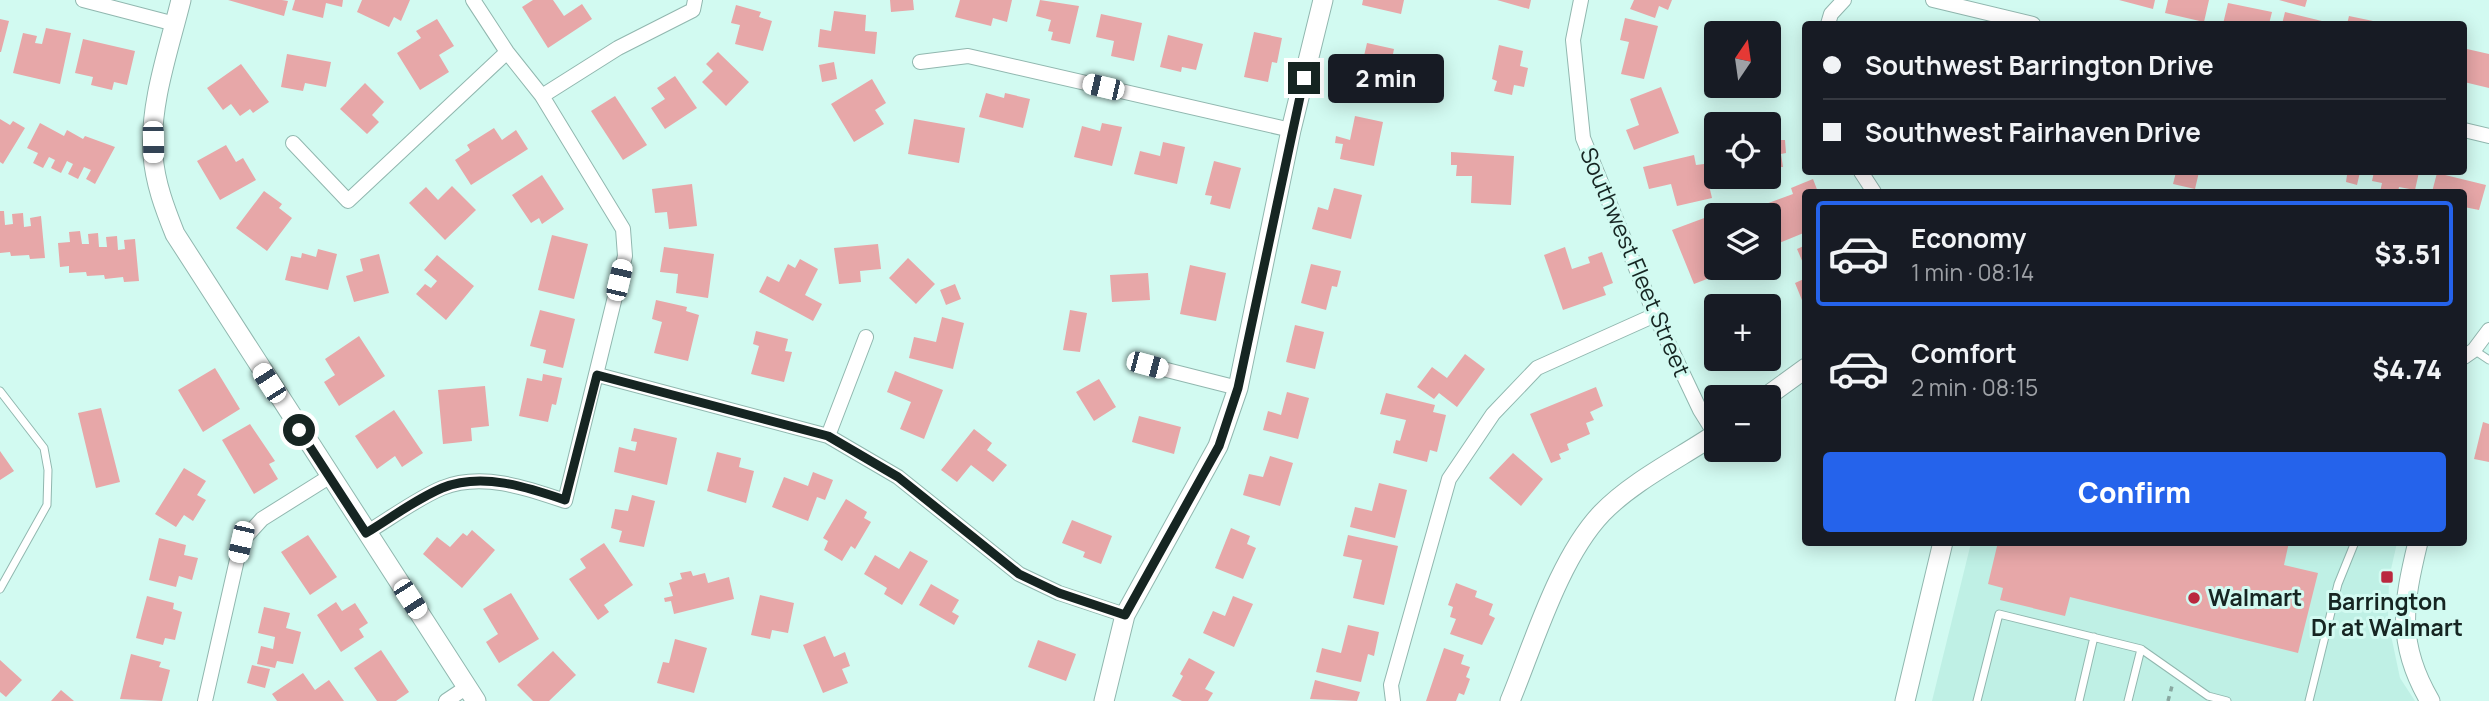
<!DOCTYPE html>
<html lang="en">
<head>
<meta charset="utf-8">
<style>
  :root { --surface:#171b24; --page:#20242c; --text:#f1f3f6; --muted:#9ea1a6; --line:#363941; --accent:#2563eb }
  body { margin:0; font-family:Manrope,sans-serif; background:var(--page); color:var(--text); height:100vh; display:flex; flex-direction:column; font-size:26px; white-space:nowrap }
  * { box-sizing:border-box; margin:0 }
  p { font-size:23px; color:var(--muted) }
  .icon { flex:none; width:38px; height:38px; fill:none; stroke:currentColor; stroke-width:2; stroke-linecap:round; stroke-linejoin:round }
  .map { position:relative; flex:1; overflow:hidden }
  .side { position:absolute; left:1802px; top:189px; width:665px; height:357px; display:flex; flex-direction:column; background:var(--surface); border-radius:7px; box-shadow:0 4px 18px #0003 }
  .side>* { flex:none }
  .banner { position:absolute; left:1802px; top:21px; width:665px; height:154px; border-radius:7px; box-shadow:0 4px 18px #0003; display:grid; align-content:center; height:154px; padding:0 21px; background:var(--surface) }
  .needle { width:46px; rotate:13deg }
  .tools { position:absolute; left:1704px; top:21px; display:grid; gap:14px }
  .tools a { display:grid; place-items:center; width:77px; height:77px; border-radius:7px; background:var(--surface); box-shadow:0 4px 18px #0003; font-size:35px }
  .end { position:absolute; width:32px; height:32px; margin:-16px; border:9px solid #162522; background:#fff; box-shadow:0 0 0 4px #fff }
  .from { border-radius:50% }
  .bubble { position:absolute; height:49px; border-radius:7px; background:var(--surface); box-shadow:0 4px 18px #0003; font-size:23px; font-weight:800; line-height:49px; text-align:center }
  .car { position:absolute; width:21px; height:42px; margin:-21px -10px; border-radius:9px; box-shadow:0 0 5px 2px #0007; background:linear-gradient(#fff 24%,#345 0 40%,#fff 0 76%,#345 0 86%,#fff 0) }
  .banner b { display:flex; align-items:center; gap:24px; height:66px; font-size:26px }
  .banner b+b { border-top:2px solid var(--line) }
  .banner i { width:18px; height:18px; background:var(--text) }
  ul { padding:12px 0 0; list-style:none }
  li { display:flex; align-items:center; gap:21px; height:105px; margin:0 14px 10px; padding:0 7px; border:4px solid transparent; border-radius:7px }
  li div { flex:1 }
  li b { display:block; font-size:26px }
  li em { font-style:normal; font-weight:800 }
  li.current { border-color:var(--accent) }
  li>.icon { width:63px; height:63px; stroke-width:1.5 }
  .cta { display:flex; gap:14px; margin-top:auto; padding:14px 21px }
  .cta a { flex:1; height:80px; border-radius:7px; background:var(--accent); color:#fff; font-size:28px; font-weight:800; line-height:80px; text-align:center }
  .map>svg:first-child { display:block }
</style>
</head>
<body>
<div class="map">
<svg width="2489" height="701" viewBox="0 0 2489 701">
  <rect width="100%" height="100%" fill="#d2faf1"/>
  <!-- built -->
  <path fill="#bff0e5" d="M1971,543H2397L2389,578L2388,621L2400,678L2415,701H1932Z"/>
  <!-- building -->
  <path fill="#e7a7a8" d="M228,0H282L288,1L284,16Z
    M295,0H343L342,7L326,3L323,18L292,10Z
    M362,0H410L401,21L394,17L389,27L357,12Z
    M533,0H553L564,16L582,4L592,19L548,48L522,7Z
    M890,0H913L914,10L891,12Z
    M960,0H1012L1007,22L993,18L991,26L955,17Z
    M1040,0L1079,6L1070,44L1051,40L1053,32L1048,31L1051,20L1036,16Z
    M1363,0H1404L1401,14L1362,5Z
    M1497,0H1531L1529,9Z
    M1634,0H1672L1668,10L1659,6L1655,18L1630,9Z
    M2119,0H2155L2153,9Z
    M2168,0H2209L2204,22L2165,13Z
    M2279,0H2307L2305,7Z
    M2228,3L2272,12L2269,24H2223Z
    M736,5L761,12L759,17L772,21L763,51L735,44L740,25L731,23Z
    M834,11L866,15L865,31L877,32L875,54L818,47L820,29L831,31Z
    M2285,12L2326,22V24H2282Z
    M1101,14L1142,23L1134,61L1111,56L1114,41L1096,37Z
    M2349,16L2373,21V24H2347Z
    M1625,18L1658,26L1644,79L1621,74L1629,42L1620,40Z
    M0,19L9,21L1,52H0Z
    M437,19L454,46L439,55L449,72L420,90L397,53L421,38L416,31Z
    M46,28L71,33L60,84L13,73L23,33L37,36L35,43L42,44Z
    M1254,32L1282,38L1277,63L1272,62L1268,82L1244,77Z
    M1168,35L1203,44L1196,70L1182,67L1181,72L1160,67Z
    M1769,36L1778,40L1769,61Z
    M83,39L135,51L127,85L114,82L112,90L91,85L93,77L75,73Z
    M1367,43L1394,49L1385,94L1347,86L1351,67L1361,69Z
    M1499,45L1523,51L1520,66L1528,68L1524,87L1514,85L1512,95L1494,91L1497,81L1492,79Z
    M2467,49L2489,54V88L2464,82Z
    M718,52L749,82L726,106L702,82L713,71L706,64Z
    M287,54L331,62L326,87L305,83L303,91L281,87Z
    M834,62L837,79L822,82L819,65Z
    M241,64L269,102L253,113L250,109L240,116L231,104L223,110L207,88Z
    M675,76L697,108L665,129L651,108L665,99L657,88Z
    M872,79L886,103L875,110L884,124L854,142L831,104Z
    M365,83L384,102L372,115L379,122L367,134L340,109Z
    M1661,87L1679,133L1634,150L1626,130L1639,125L1630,99Z
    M986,93L1004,98L1005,93L1030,99L1023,128L979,117Z
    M615,96L647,145L623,160L591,111Z
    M1355,116L1383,122L1374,166L1340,159L1343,144L1335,143L1336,136L1350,140Z
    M0,119L10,125L13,121L25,128L3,164L0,162Z
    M914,119L965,128L959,163L908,154Z
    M40,123L64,136L67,130L83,139L85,136L115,147L95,184L86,179L91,170L84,167L78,179L68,174L73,164L67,161L61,173L51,168L55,160L49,157L43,168L33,163L38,153L27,148Z
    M1102,123L1122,127L1112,166L1074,157L1082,126L1100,131Z
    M1779,124L1780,140H1785L1786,153L1781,154L1783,167H1773V172H1769V125Z
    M494,128L502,140L516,130L528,149L471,185L455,160L470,150L467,145Z
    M1163,142L1185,147L1177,184L1134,174L1140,151L1160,156Z
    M226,145L236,162L243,158L256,180L220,200L197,161Z
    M1451,152L1514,156L1511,205L1471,203L1472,176H1456L1457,165H1451Z
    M1694,155L1696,165L1704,164L1712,198L1677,206L1671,184L1649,189L1643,167Z
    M1214,161L1241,168L1230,209L1210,204L1212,196L1205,195Z
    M2176,172H2199L2195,189L2173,184Z
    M2336,172H2360L2357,185L2346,182L2347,175Z
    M2374,172H2419L2415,190L2399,187L2398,192H2380L2382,183L2372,181Z
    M2437,173L2486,185L2479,210L2464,207V192H2432Z
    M542,175L564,209L542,224L539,218L531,223L512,195Z
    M1813,179L1818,192H1806V232L1777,244L1769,215L1763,205L1793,194L1791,188Z
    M692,184L697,226L669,229L667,212L655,213L652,189Z
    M452,186L476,210L445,240L409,203L426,187L438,200Z
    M1334,188L1362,195L1351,239L1312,229L1318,207L1328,210Z
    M264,191L282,204L279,208L292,218L267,251L236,228Z
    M0,211H4L5,225L13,224L12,214L23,213L24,227L31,226L30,218L41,216L45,258L30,259L29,255L11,256L10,252L0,253Z
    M1715,214L1717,268H1735L1694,284L1672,230Z
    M80,231L82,244H89L88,234L98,233L99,247H107L106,237L117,236L118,250L125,249L124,240L135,239L139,281L124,282L123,277L105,279L104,275L87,276L86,272L69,273V266L60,267L58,243L70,242L69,232Z
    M552,235L588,244L574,299L538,290Z
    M878,244L881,269L860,271L861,282L839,284L834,248Z
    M1806,245V270L1797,249Z
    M664,247L714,254L708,298L676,293L678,274L660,272Z
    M1565,247L1572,269L1590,263L1588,257L1602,252L1613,283L1603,287L1606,295L1563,310L1544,255Z
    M318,249L337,254L328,290L285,280L291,256L301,258L302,253L316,257Z
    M379,254L389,293L354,302L346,276L363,271L360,259Z
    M437,255L474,286L446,320L416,294L425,284L431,288L437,281L424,270Z
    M908,258L935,284L916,304L889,278Z
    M800,259L818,269L805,295L822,304L813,321L759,292L767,276L779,282L788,264L795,268Z
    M1311,264L1341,271L1337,287L1332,286L1326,310L1301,303Z
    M1190,265L1226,273L1216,321L1180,314Z
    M1148,273L1150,300L1112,302L1110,275Z
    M1806,278V310L1795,283Z
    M955,284L961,299L946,305L940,290Z
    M656,300L687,307L686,311L699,315L688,361L654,353L662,322L652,319Z
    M540,310L575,319L563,368L543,363L546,350L530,346Z
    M1070,310L1087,313L1080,352L1063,350Z
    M942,317L964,323L953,369L909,358L914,337L936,342Z
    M1295,325L1324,332L1315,369L1286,362Z
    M756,331L788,339L785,351L792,352L784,382L751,374L759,346L753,344Z
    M359,336L385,376L339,406L324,382L335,375L325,359Z
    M1465,354L1485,369L1457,407L1439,393L1434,399L1417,387L1432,367L1447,378Z
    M215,368L240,409L203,432L178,390Z
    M895,371L943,390L924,439L900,429L911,402L887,392Z
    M543,374L562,378L556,405L552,404L548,422L519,416L527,378L542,381Z
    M1099,379L1116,407L1094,421L1076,392Z
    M485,386L489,426L471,428L472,441L443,444L438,390Z
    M1596,387L1603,406L1590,412L1594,420L1586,423L1590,434L1567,444L1569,450L1559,454L1561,459L1551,463L1530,414Z
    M1287,392L1309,398L1298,439L1263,430L1268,411L1281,415Z
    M1386,393L1435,405L1433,412L1446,415L1437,452L1430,450L1427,462L1393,453L1396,440L1400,441L1406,420L1380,414Z
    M101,408L120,482L96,488L78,413Z
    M394,410L423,453L402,467L395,456L377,469L355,436Z
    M1139,416L1181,427L1174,454L1132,442Z
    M2483,422L2489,424V462L2474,459Z
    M250,424L275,461L269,464L278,479L254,494L222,440Z
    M634,428L677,438L667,485L614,472L619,447L635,451L637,442L631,441Z
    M974,429L992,443L987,450L1007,465L993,482L971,465L957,482L941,470Z
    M0,451L14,471L0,480Z
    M717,452L741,458L739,467L754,471L746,503L707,491Z
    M1513,453L1543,479L1521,506L1489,478Z
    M1270,456L1293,463L1280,506L1243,495L1249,474L1263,477Z
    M184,468L206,481L197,495L206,500L193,521L184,515L176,527L155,514Z
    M813,472L833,480L825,500L817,497L808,521L772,507L784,477L808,486Z
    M1379,483L1407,490L1395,538L1350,527L1355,507L1372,511Z
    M632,495L655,501L644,547L619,542L622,531L611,528L615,509L628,511Z
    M846,499L867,512L864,518L871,522L855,549L851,546L842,561L824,550L828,541L823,538Z
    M1072,520L1112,536L1101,564L1083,557L1085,552L1062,543Z
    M1231,528L1250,536L1247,544L1256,548L1243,579L1215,568Z
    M472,530L495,550L462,588L423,554L437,537L450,547L463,533L467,536Z
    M308,535L337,577L310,595L281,552Z
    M1348,535L1398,546L1384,605L1353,598L1362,560L1343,556Z
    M159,538L186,545L184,555L198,558L192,580L179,576L176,587L149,580Z
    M1998,542H2289L2284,565L2318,573L2298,653L2070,597L2065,616L2000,600L2003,588L1988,584Z
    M604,543L633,585L604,605L609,612L598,620L569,579L586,568L580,559Z
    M910,551L928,561L902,605L884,594L887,588L864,574L875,555L899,569Z
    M691,571L693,576L705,573L708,583L729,577L734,599L674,614L671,601L665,602L664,598L673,596L669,583L682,579L680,573Z
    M1456,583L1477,591L1475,597L1493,604L1489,615L1495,618L1482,645L1450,634L1456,619L1450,617L1453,607L1448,605Z
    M931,584L959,600L952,612L959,616L954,625L919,605Z
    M511,593L539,639L499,663L486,642L498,634L483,609Z
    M760,595L794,603L788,633L772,630L770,639L751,635Z
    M147,596L174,603L173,609L182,612L175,640L165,638L163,645L136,638Z
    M1233,596L1253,604L1234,647L1203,633L1213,611L1225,616Z
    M336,602L342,611L355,603L368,623L359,629L364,637L341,652L317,615Z
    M264,607L290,613L286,628L301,632L293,664L277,661L275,668L257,664L261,646L273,649L275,637L258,633Z
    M1348,625L1379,632L1374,656L1368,654L1361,682L1316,672L1322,648L1341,653Z
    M825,636L834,657L845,652L850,666L842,669L848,683L823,693L803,645Z
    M675,639L707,648L694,693L657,683L663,662L669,663Z
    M1038,640L1076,654L1066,681L1028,667Z
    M1444,648L1464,655L1461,664L1470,667L1466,677L1470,679L1464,695L1459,693L1456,701H1426Z
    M381,650L409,692L396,701H377L354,668Z
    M553,651L576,675L549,701H533L517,685Z
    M131,654L161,662L159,667L170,670L162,701L120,699Z
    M1189,658L1215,672L1205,689L1213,693L1208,701H1182L1172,696L1183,676L1180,674Z
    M0,660L22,680L6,697L0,692Z
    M252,665L270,669L265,688L247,683Z
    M303,673L315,690L329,680L344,701H277L272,694Z
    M1315,680L1360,692L1357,701L1310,699Z
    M61,690L74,701H51Z"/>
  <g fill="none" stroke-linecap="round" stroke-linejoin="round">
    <!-- lane casing -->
    <g stroke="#91b7af" stroke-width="9">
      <path id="lane" d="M2474,350L2489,360
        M0,391L44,448L48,470L47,505L0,589
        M1977,701L1999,614L2141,649L2208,696L2227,701
        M2079,701L2094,637
        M2128,701L2141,649
        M2309,701L2338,584L2355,542"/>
    </g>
    <!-- street casing -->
    <g stroke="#91b7af" stroke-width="16">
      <path id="street" d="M83,0L175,24
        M1581,0L1573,40L1583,138L1655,315L1700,410L1715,434
        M1933,0L2033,24
        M1828,24L1831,14L1844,0
        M920,62L968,56L1291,130
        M542,96L618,48L693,10L695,0
        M2464,130L2489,136
        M293,143L348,201L507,52
        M1861,172L1874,192
        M2464,357L2474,350L2489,330
        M1147,365L1238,388
        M598,375L828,436L898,477L1019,574L1059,593L1125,615
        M828,436L866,337
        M366,533C391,518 416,499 442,488C482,472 527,488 565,501L625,256L623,229L542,96L507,52L473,0
        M205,701L241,542L262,519L329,477
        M446,701L467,687
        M1393,701L1391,685L1449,479L1493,414L1537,368L1655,315"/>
    </g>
    <!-- secondary casing -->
    <g stroke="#91b7af" stroke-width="21">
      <path id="secondary" d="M181,0C169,49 149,105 153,155C155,183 165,209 175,234L476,701
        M1766,397L1806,368
        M2418,542C2403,604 2396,643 2430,701
        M1104,701L1125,615L1218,446L1238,388L1291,130L1323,0
        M1510,701C1534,643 1559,558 1602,513C1633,481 1680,458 1717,433
        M1905,701L1943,542"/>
    </g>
    <!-- path -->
    <path stroke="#88a7a0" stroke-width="3.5" stroke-dasharray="5 5" stroke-linecap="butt" d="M2168,701L2172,686"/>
    <!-- lane -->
    <use href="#lane" stroke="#fff" stroke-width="7"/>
    <!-- street -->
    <use href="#street" stroke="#fff" stroke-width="14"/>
    <!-- secondary -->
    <use href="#secondary" stroke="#fff" stroke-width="19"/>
  </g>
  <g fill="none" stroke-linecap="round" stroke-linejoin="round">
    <!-- route -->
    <path stroke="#162522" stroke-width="9" d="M299,430L366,533C391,518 416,499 442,488C482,472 527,487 565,500L597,375L828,436L898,477L1019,574L1059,593L1125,615L1219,446L1238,388L1304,78"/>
  </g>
  <!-- markers -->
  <g fill="#ba283f" stroke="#d2faf1" stroke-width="2.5">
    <rect x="2380" y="570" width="14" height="14" rx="3.5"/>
    <circle cx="2194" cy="598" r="7"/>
  </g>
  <g text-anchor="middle" stroke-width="6" stroke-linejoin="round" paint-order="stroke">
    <!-- street labels -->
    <g font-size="23" fill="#162522" stroke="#d2faf1">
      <text transform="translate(1635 262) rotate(67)" y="8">Southwest Fleet Street</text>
    </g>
    <!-- poi labels -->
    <g font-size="23" font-weight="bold" fill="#162522" stroke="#d2faf1" text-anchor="start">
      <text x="2208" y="606">Walmart</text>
      <text x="2387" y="610" text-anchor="middle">Barrington<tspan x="2387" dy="26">Dr at Walmart</tspan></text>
    </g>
  </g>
</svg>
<div class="tools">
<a><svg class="needle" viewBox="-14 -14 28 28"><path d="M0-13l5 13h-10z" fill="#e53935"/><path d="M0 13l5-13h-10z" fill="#9ea1a6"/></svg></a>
<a><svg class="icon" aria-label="locate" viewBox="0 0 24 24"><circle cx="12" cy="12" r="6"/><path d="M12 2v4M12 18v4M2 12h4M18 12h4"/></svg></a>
<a><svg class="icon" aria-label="layers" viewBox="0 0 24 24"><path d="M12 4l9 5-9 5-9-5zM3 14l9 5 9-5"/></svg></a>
<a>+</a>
<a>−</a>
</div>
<i class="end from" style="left:299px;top:430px"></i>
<i class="end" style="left:1304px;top:78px"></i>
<div class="bubble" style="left:1328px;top:54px;width:116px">2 min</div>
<i class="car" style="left:1103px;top:87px;rotate:283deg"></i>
<i class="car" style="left:153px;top:142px;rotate:179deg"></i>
<i class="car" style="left:619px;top:280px;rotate:13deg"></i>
<i class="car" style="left:1147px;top:365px;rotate:105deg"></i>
<i class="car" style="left:269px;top:383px;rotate:327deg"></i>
<i class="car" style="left:241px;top:542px;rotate:193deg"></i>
<i class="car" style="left:410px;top:599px;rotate:147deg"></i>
<div class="banner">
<b><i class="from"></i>Southwest Barrington Drive</b>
<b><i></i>Southwest Fairhaven Drive</b>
</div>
<section class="side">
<ul>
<li class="current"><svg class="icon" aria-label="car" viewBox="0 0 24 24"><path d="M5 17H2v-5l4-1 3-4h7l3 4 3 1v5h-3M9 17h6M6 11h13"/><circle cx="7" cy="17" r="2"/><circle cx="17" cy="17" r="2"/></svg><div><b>Economy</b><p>1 min · 08:14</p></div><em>$3.51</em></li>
<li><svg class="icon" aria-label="car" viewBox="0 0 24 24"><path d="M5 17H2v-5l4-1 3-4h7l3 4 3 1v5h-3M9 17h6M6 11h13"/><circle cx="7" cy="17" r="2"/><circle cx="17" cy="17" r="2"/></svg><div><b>Comfort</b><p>2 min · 08:15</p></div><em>$4.74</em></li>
</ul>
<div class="cta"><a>Confirm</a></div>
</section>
</div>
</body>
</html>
